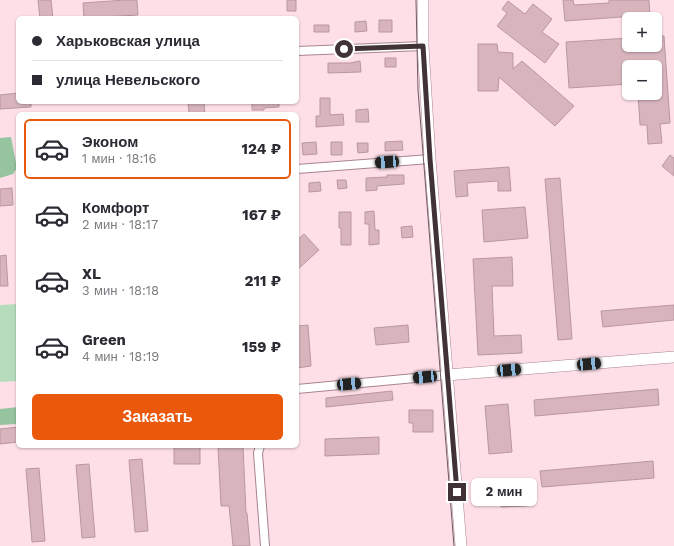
<!DOCTYPE html>
<html lang="ru">
<head>
<meta charset="utf-8">
<style>
  :root { --surface:#fff; --page:#f2f2f3; --text:#2b2b33; --muted:#7c7c81; --line:#e1e1e2; --accent:#ea580c }
  body { margin:0; font-family:"Work Sans",sans-serif; background:var(--page); color:var(--text); height:100vh; display:flex; flex-direction:column; font-size:15px; white-space:nowrap }
  * { box-sizing:border-box; margin:0 }
  p { font-size:13px; color:var(--muted) }
  .icon { flex:none; width:22px; height:22px; fill:none; stroke:currentColor; stroke-width:2; stroke-linecap:round; stroke-linejoin:round }
  .map { position:relative; flex:1; overflow:hidden }
  .sheet { position:absolute; left:16px; top:112px; width:283px; height:336px; display:flex; flex-direction:column; background:var(--surface); border-radius:6px; box-shadow:0 1px 3px #0004 }
  .sheet>* { flex:none }
  .banner { position:absolute; left:16px; top:16px; width:283px; height:88px; border-radius:6px; box-shadow:0 1px 3px #0004; display:grid; align-content:center; height:88px; padding:0 16px; background:var(--surface) }
  .buttons { position:absolute; left:622px; top:12px; display:grid; gap:8px }
  .buttons a { display:grid; place-items:center; width:40px; height:40px; border-radius:6px; background:var(--surface); box-shadow:0 1px 3px #0004; font-size:20px }
  .end { position:absolute; width:18px; height:18px; margin:-9px; border:5px solid #413236; background:#fff; box-shadow:0 0 0 2px #fff }
  .from { border-radius:50% }
  .bubble { position:absolute; height:28px; border-radius:6px; background:var(--surface); box-shadow:0 1px 3px #0004; font-size:13px; font-weight:700; line-height:28px; text-align:center }
  .car { position:absolute; width:12px; height:24px; margin:-12px -6px; border-radius:5px; box-shadow:0 0 3px 1px #0007; background:linear-gradient(#222 24%,#8ab4d8 0 40%,#222 0 76%,#8ab4d8 0 86%,#222 0) }
  .banner b { display:flex; align-items:center; gap:14px; height:38px; font-size:15px }
  .banner b+b { border-top:1px solid var(--line) }
  .banner i { width:10px; height:10px; background:var(--text) }
  ul { padding:7px 0 0; list-style:none }
  li { display:flex; align-items:center; gap:12px; height:60px; margin:0 8px 6px; padding:0 8px; border:2px solid transparent; border-radius:6px }
  li div { flex:1 }
  li b { display:block; font-size:15px }
  li em { font-style:normal; font-weight:700 }
  li.active { border-color:var(--accent) }
  li>.icon { width:36px; height:36px; stroke-width:1.5 }
  .cta { display:flex; gap:8px; margin-top:auto; padding:8px 16px }
  .cta a { flex:1; height:46px; border-radius:6px; background:var(--accent); color:#fff; font-size:16px; font-weight:700; line-height:46px; text-align:center }
  .map>svg:first-child { display:block }
</style>
</head>
<body>
<div class="map">
<svg width="674" height="546" viewBox="0 0 674 546">
  <rect width="100%" height="100%" fill="#fedfe7"/>
  <!-- green -->
  <path fill="#b5ddbd" d="M18,304V381L0,382V305Z"/>
  <!-- forest -->
  <path fill="#95c49f" d="M11,137L17,168L13,174L0,178V138Z
    M18,407V424L0,425V409Z"/>
  <!-- building -->
  <path fill="#d8b4bd" stroke="#ba97a0" d="M38,0H51L53,18H40Z
    M125,0H137L138,15L84,18L83,3Z
    M287,0H296V11H287Z
    M563,0H573L574,5L609,3V0H649L650,15L565,21Z
    M508,1L525,14L533,4L552,19L542,32L559,44L545,63L497,26L507,13L502,9Z
    M379,20H392V32H379Z
    M366,21L367,31L355,32V22Z
    M314,25H329V32H314Z
    M655,36H664L670,123L660,124L662,143L648,144L647,125H640L638,93H655V67H629V84L569,88L566,42L629,38V45H655Z
    M478,44H497L498,52L513,53V69L522,61L574,106L555,126L499,77L498,91H478Z
    M385,58H396V67H385Z
    M360,61L361,72L328,73V63H350Z
    M18,93V102H31V107L0,109V95Z
    M320,98H330V115L343,114L344,125L316,127V116H320Z
    M188,102H204L205,114H189Z
    M252,102H279V107L264,108V110H252Z
    M368,109L369,122H356V110Z
    M402,141L403,150L385,151V142Z
    M316,142L317,154L303,155L302,143Z
    M331,142H342V155H331Z
    M357,143H368V152L358,153Z
    M670,155L674,158V176L662,166Z
    M509,167L511,191H498V181L467,183L468,196L456,197L454,171Z
    M387,175H404V184L377,186V190L366,191V178L387,177Z
    M560,178L572,339L558,340L545,179Z
    M337,180H346L347,188L338,189Z
    M320,182L321,191L309,192V183Z
    M12,188L13,205L0,206V189Z
    M525,207L528,238L484,242L482,210Z
    M374,211L375,230H379V244L369,245V224H365V212Z
    M339,212H351V245H341V228H339Z
    M412,226L413,237L402,238L401,227Z
    M304,234L319,250L297,270V240Z
    M6,255L8,286H0V256Z
    M512,257L513,286H492L494,336L521,335L522,353L478,355L473,259Z
    M674,305V320L603,327L601,311Z
    M308,325L311,366L297,368V326Z
    M408,325L409,342L376,345L374,328Z
    M658,389L659,405L535,416L534,400Z
    M392,391L393,400L326,407V398Z
    M508,404L512,452L489,454L485,406Z
    M409,410H433V432H413V423H409Z
    M18,427V442L0,444V429Z
    M379,437V454L325,456V439Z
    M174,446H200V464H174Z
    M233,446H243L246,513H247L250,546H233L229,506H221L218,447Z
    M142,459L148,531L135,532L129,460Z
    M653,461L654,478L542,487L540,471Z
    M89,464L95,537L82,538L76,465Z
    M39,468L45,541L32,542L26,469Z
    M525,486L527,506L501,507L500,487Z"/>
  <g fill="none" stroke-linecap="round" stroke-linejoin="round">
    <!-- street casing -->
    <g stroke="#a8858e" stroke-width="10">
      <path id="street" d="M297,51L423,46
        M297,169L430,159
        M297,389L447,375
        M260,446L258,453L265,546"/>
    </g>
    <!-- secondary casing -->
    <g stroke="#a8858e" stroke-width="12">
      <path id="secondary" d="M423,0V46L430,159L461,546
        M447,375L674,357"/>
    </g>
    <!-- street -->
    <use href="#street" stroke="#fff" stroke-width="8"/>
    <!-- secondary -->
    <use href="#secondary" stroke="#fff" stroke-width="11"/>
    <!-- tram -->
    <path stroke="#6e5b60" stroke-width="1" d="M416,0L418,90L454,546"/>
  </g>
  <g fill="none" stroke-linecap="round" stroke-linejoin="round">
    <!-- route -->
    <path stroke="#413236" stroke-width="5" d="M344,49L423,46L430,159L457,492"/>
  </g>
</svg>
<div class="buttons">
<a>+</a>
<a>−</a>
</div>
<i class="end from" style="left:344px;top:49px"></i>
<i class="end" style="left:457px;top:492px"></i>
<div class="bubble" style="left:471px;top:478px;width:66px">2 мин</div>
<i class="car" style="left:387px;top:162px;rotate:266deg"></i>
<i class="car" style="left:589px;top:364px;rotate:85deg"></i>
<i class="car" style="left:509px;top:370px;rotate:85deg"></i>
<i class="car" style="left:425px;top:377px;rotate:265deg"></i>
<i class="car" style="left:349px;top:384px;rotate:85deg"></i>
<div class="banner">
<b><i class="from"></i>Харьковская улица</b>
<b><i></i>улица Невельского</b>
</div>
<section class="sheet">
<ul>
<li class="active"><svg class="icon" aria-label="car" viewBox="0 0 24 24"><path d="M5 17H2v-5l4-1 3-4h7l3 4 3 1v5h-3M9 17h6M6 11h13"/><circle cx="7" cy="17" r="2"/><circle cx="17" cy="17" r="2"/></svg><div><b>Эконом</b><p>1 мин · 18:16</p></div><em>124 ₽</em></li>
<li><svg class="icon" aria-label="car" viewBox="0 0 24 24"><path d="M5 17H2v-5l4-1 3-4h7l3 4 3 1v5h-3M9 17h6M6 11h13"/><circle cx="7" cy="17" r="2"/><circle cx="17" cy="17" r="2"/></svg><div><b>Комфорт</b><p>2 мин · 18:17</p></div><em>167 ₽</em></li>
<li><svg class="icon" aria-label="car" viewBox="0 0 24 24"><path d="M5 17H2v-5l4-1 3-4h7l3 4 3 1v5h-3M9 17h6M6 11h13"/><circle cx="7" cy="17" r="2"/><circle cx="17" cy="17" r="2"/></svg><div><b>XL</b><p>3 мин · 18:18</p></div><em>211 ₽</em></li>
<li><svg class="icon" aria-label="car" viewBox="0 0 24 24"><path d="M5 17H2v-5l4-1 3-4h7l3 4 3 1v5h-3M9 17h6M6 11h13"/><circle cx="7" cy="17" r="2"/><circle cx="17" cy="17" r="2"/></svg><div><b>Green</b><p>4 мин · 18:19</p></div><em>159 ₽</em></li>
</ul>
<div class="cta"><a>Заказать</a></div>
</section>
</div>
</body>
</html>
